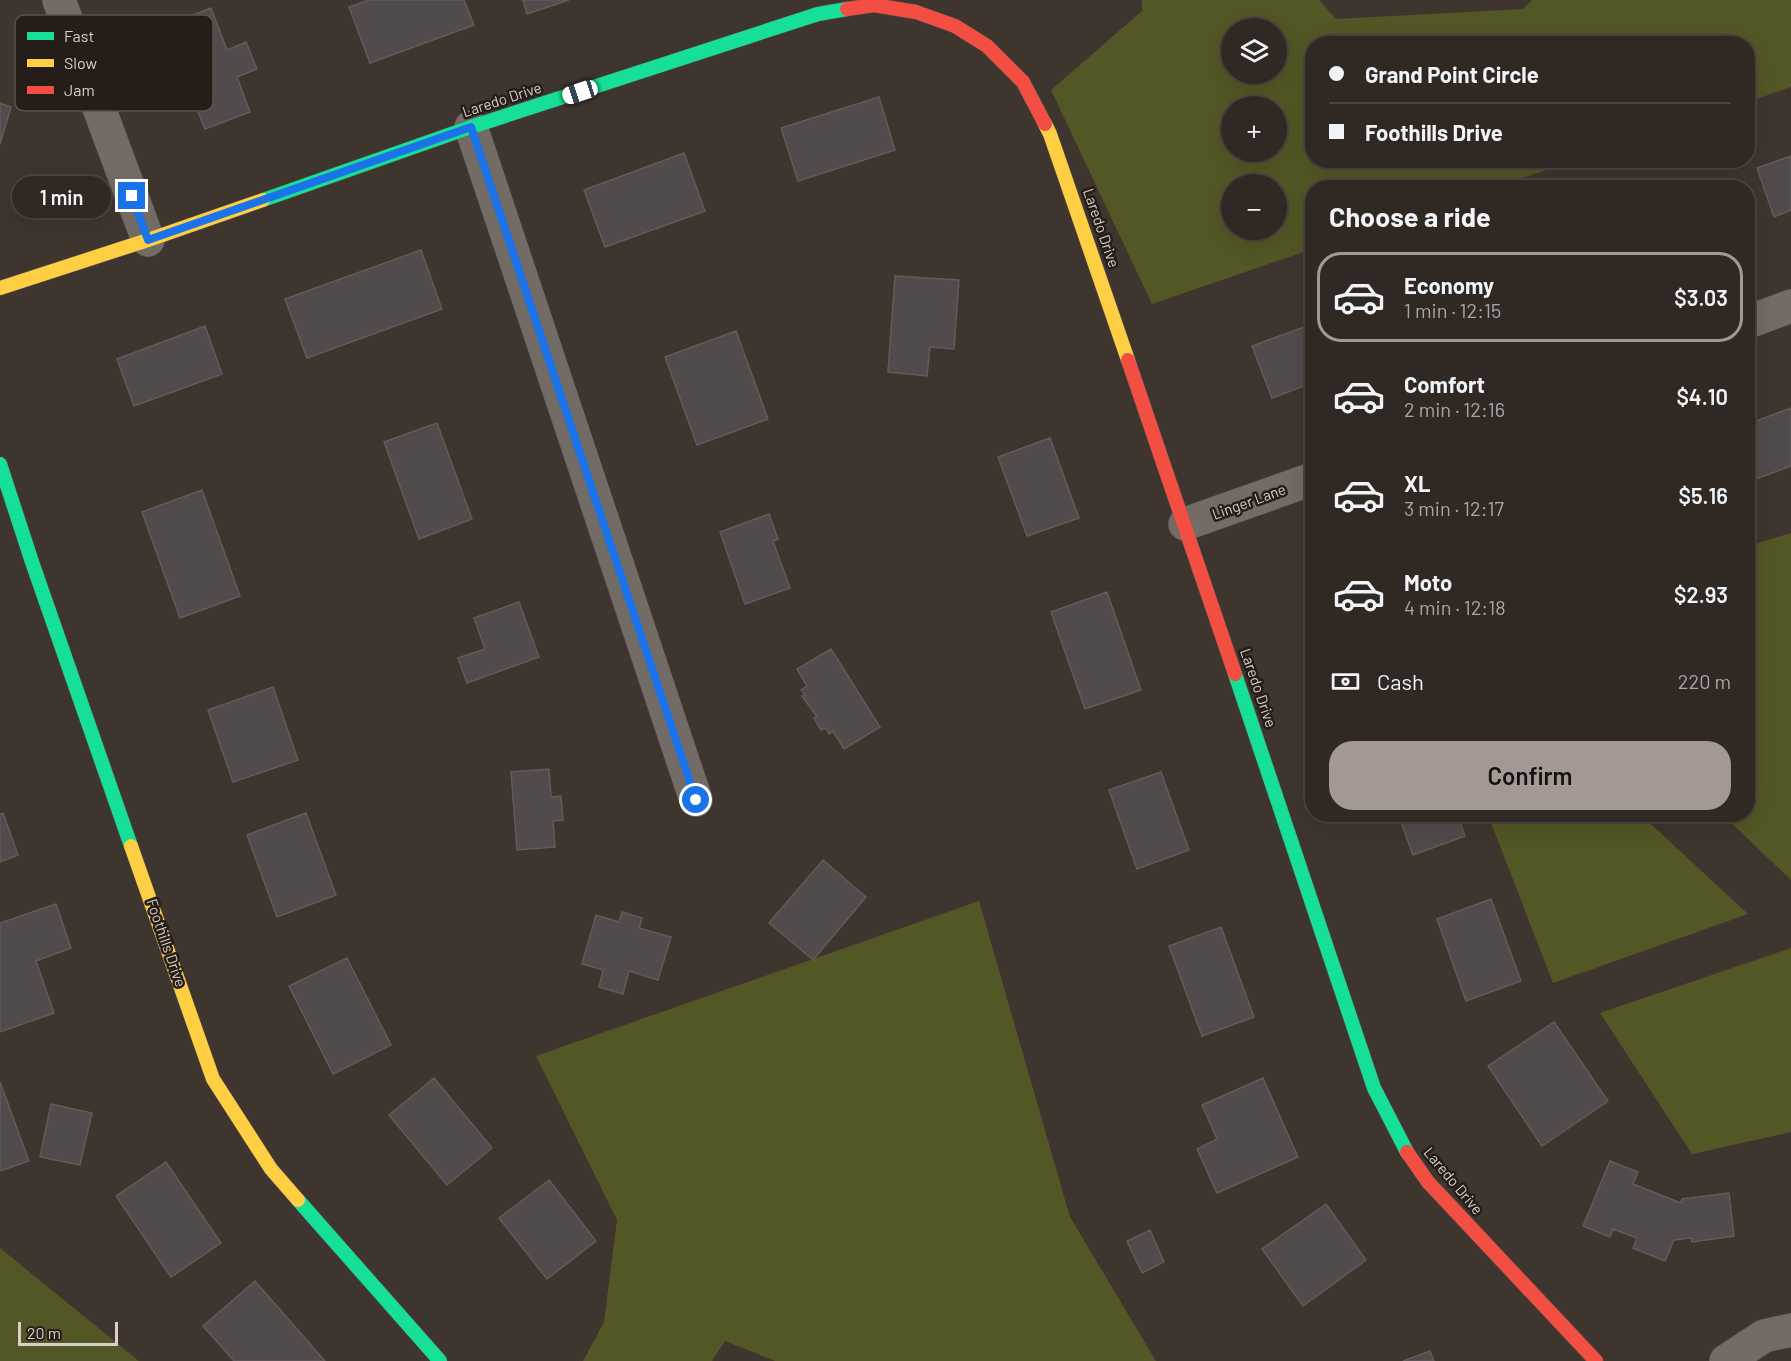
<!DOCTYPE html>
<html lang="en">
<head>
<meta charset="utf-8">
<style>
  :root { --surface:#2f2823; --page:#37302b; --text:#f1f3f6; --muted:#a7a6a6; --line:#4a4441; --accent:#a49893 }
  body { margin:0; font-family:Barlow,sans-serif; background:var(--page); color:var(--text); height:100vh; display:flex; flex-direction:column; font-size:22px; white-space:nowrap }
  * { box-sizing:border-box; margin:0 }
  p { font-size:20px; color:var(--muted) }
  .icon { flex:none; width:33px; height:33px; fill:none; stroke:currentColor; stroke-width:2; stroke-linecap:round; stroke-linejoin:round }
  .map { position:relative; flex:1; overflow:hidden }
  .panel { position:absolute; left:1305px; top:180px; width:450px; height:642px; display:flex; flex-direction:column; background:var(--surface); border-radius:24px; box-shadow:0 6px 24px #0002,0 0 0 2px var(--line) }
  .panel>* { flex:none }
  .top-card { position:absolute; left:1305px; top:36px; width:450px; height:132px; border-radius:24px; box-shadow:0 6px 24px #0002,0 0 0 2px var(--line); display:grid; align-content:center; height:132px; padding:0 24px; background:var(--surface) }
  .controls { position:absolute; left:1221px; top:18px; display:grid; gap:12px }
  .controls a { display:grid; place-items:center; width:66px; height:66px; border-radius:50%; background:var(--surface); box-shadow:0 6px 24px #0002,0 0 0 2px var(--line); font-size:30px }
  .scale { position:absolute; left:18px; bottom:15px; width:100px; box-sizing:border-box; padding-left:6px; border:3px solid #dbcec9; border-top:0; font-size:16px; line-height:21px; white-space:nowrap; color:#dbcec9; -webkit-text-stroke:4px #251d18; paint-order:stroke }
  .end { position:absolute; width:27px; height:27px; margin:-14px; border:8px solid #1a73e8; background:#fff; box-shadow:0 0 0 3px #fff }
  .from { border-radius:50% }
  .bubble { position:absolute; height:42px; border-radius:21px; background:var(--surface); box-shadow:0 6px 24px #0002,0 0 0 2px var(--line); font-size:20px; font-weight:600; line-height:42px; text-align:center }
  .car { position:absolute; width:18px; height:36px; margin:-18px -9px; border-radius:8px; box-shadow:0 0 4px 2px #0007; background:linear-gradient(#fff 24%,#345 0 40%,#fff 0 76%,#345 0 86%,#fff 0) }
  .top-card b { display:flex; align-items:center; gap:21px; height:57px; font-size:22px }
  .top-card b+b { border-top:2px solid var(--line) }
  .top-card i { width:15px; height:15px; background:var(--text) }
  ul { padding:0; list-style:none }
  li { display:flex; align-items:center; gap:18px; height:90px; margin:0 12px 9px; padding:0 12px; border:3px solid transparent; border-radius:24px }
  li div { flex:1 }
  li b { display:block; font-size:22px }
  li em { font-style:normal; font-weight:600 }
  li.selected { border-color:var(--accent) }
  li>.icon { width:54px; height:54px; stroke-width:1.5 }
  h2 { padding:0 24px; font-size:27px; line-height:72px }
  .pay { display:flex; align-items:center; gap:15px; height:66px; padding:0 24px; font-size:22px }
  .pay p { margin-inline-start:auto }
  .cta { display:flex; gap:12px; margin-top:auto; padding:12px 24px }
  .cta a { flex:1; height:69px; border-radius:24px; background:var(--accent); color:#111; font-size:24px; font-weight:600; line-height:69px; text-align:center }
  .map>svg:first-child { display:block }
</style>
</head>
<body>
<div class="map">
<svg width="1791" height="1361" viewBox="0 0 1791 1361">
  <rect width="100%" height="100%" fill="#3f352f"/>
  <!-- green -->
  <path fill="#535725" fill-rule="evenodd" d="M1142,0H1319L1336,19L1523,9L1532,0H1791V87L1748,102V44H1312V160L1574,161L1495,187L1312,188V249L1152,304L1051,90L1142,11ZM1232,28H1276V74H1232ZM1276,106V152H1232V106ZM1232,184H1276V230H1232Z
    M1791,533V880L1723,815L1748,814V546Z
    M1488,815H1641L1748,914L1553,983Z
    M979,901L1070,1217L1156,1361H775L725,1341L712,1361H583L604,1322L617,1220L536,1056Z
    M1791,948V1132L1692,1154L1600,1013Z
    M0,1248L139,1361H0Z"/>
  <!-- building -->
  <path fill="#524b4b" stroke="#625a5b" stroke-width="1.5" d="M369,0H464L474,25L370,63L349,7Z
    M523,0H569L527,14Z
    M211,8L227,50L246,42L257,69L237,77L250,112L205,129L164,26Z
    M879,97L895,150L798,181L781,128Z
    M0,103L11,107L0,144Z
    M684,153L705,211L605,247L584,190Z
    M1791,156V210L1774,217L1757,168Z
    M421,250L442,309L307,358L285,299Z
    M895,276L959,280L954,349L930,347L927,376L888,372Z
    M1312,324V383L1272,398L1252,346Z
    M205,326L222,374L134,406L117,359Z
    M736,331L768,419L697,445L665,357Z
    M1791,408V466L1748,482V424Z
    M437,423L472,519L419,539L384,442Z
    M1050,438L1079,518L1027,536L998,457Z
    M202,490L240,596L180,618L142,512Z
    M769,514L778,539L773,541L790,588L745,604L720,532Z
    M1107,592L1141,690L1085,709L1051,612Z
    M519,602L539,657L467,683L458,658L485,649L474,618Z
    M831,649L880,727L844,749L833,731L829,734L826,728L821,730L814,718L817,717L802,696L805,695L801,690L807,686L797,669Z
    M273,687L298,760L233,782L208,710Z
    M549,769L551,797L561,796L563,820L553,821L555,847L517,850L511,772Z
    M1161,772L1189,850L1137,869L1109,790Z
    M3,813L18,855L0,862V814Z
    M306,813L336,895L277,917L247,835Z
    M1398,814H1457L1465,836L1413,855Z
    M823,860L866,897L813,960L769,923Z
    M1491,899L1521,981L1466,1001L1437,919Z
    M56,904L71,948L36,961L54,1013L0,1032V923Z
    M622,912L642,918L639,928L671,937L658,980L629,971L623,994L599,987L603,970L582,964L596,915L619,922Z
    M1221,927L1254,1017L1202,1036L1169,946Z
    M347,958L391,1045L333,1074L289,986Z
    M1554,1022L1608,1101L1542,1146L1488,1066Z
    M434,1078L492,1148L447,1185L389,1115Z
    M1263,1078L1298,1157L1217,1193L1197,1149L1217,1139L1202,1105Z
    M0,1082L29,1161L0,1171Z
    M51,1104L92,1113L80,1165L40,1157Z
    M1610,1161L1638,1172L1633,1184L1681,1203L1682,1199L1729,1193L1734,1236L1692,1242L1691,1238L1674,1240L1665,1261L1633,1248L1637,1238L1613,1229L1610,1237L1583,1226Z
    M166,1162L221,1243L171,1277L116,1196Z
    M549,1180L596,1241L547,1279L499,1218Z
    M1326,1204L1366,1260L1303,1306L1262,1249Z
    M1150,1230L1164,1262L1142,1273L1127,1241Z
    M255,1281L325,1361H234L203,1326Z
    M1430,1351L1434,1361H1403Z"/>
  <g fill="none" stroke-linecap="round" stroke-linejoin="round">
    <!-- street casing -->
    <g stroke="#5c534e" stroke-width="34">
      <path id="street" d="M59,0L148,240
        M471,127L696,800
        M1748,322L1791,306
        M1185,524L1312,479
        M1726,1361L1764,1336L1791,1330"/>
    </g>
    <!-- fast casing -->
    <g stroke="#5c534e" stroke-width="15">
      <path id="fast" d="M263,200L471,127L818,14L847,9
        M0,464L32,562L131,846
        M1235,674L1374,1088L1407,1152
        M298,1200L440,1361"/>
    </g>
    <!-- slow casing -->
    <g stroke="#5c534e" stroke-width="15">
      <path id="slow" d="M1045,124L1050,134L1128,360
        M0,288L148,240L263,200
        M131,846L213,1079L271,1169L298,1200"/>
    </g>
    <!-- jam casing -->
    <g stroke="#5c534e" stroke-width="15">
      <path id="jam" d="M847,9L874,5L916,12L955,26L987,46L1023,82L1045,124
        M1128,360L1235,674
        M1407,1152L1428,1182L1596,1361"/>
    </g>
    <!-- street -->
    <use href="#street" stroke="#726b66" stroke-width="33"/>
    <!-- fast -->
    <use href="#fast" stroke="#16e098" stroke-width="14"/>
    <!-- slow -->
    <use href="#slow" stroke="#ffcf43" stroke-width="14"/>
    <!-- jam -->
    <use href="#jam" stroke="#f24e42" stroke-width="14"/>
  </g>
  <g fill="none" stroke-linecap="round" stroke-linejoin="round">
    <!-- route -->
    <path stroke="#1a73e8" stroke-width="8" d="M132,196L148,240L471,127L696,800"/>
  </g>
  <g text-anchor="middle" stroke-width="5" stroke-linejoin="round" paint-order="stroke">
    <!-- street labels -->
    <g font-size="15" fill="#dbcec9" stroke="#251d18">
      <text transform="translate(502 100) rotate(-18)" y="5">Laredo Drive</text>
      <text transform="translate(1101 228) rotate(71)" y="5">Laredo Drive</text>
      <text transform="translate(1249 502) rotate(-20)" y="5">Linger Lane</text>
      <text transform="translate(1258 688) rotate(71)" y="5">Laredo Drive</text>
      <text transform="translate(166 943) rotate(71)" y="5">Foothills Drive</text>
      <text transform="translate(1453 1181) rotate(50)" y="5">Laredo Drive</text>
    </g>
  </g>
  <!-- legend -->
  <rect x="15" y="15" width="198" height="96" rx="9" fill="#251d18" stroke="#5c524d" stroke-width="1.5"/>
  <rect x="27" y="32" width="27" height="8" fill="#16e098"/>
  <rect x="27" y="59" width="27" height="8" fill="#ffcf43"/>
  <rect x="27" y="86" width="27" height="8" fill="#f24e42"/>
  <g font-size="16" fill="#dbcec9">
    <text x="64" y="42">Fast</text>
    <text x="64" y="69">Slow</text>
    <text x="64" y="96">Jam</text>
  </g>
</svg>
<div class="controls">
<a><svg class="icon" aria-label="layers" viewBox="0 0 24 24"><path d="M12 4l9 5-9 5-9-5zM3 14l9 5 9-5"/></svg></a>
<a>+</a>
<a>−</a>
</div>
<div class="scale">20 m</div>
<i class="end from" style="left:696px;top:800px"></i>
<i class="end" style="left:132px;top:196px"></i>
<div class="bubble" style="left:12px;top:176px;width:99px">1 min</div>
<i class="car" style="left:580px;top:92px;rotate:252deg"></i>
<div class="top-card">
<b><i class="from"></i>Grand Point Circle</b>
<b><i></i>Foothills Drive</b>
</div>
<section class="panel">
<h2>Choose a ride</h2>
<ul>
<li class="selected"><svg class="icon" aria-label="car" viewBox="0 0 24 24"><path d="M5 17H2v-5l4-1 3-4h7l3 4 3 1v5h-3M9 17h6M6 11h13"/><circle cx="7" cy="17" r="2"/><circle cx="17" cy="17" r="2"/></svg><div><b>Economy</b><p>1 min · 12:15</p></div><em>$3.03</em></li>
<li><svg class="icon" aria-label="car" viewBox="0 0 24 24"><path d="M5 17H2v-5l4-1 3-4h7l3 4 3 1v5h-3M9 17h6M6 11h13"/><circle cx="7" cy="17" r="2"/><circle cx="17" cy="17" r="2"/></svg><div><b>Comfort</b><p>2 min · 12:16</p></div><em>$4.10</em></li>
<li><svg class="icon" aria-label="car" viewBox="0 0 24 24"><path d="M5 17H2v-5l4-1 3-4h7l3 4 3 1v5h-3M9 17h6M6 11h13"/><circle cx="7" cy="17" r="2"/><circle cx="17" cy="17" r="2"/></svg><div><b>XL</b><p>3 min · 12:17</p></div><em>$5.16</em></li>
<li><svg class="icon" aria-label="car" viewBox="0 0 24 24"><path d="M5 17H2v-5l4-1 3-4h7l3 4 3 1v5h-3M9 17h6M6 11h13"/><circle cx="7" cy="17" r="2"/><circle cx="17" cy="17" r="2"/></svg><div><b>Moto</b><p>4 min · 12:18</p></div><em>$2.93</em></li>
</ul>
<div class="pay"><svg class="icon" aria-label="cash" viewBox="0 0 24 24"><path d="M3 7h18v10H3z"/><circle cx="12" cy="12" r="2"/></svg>Cash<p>220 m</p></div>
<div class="cta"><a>Confirm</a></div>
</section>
</div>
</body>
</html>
